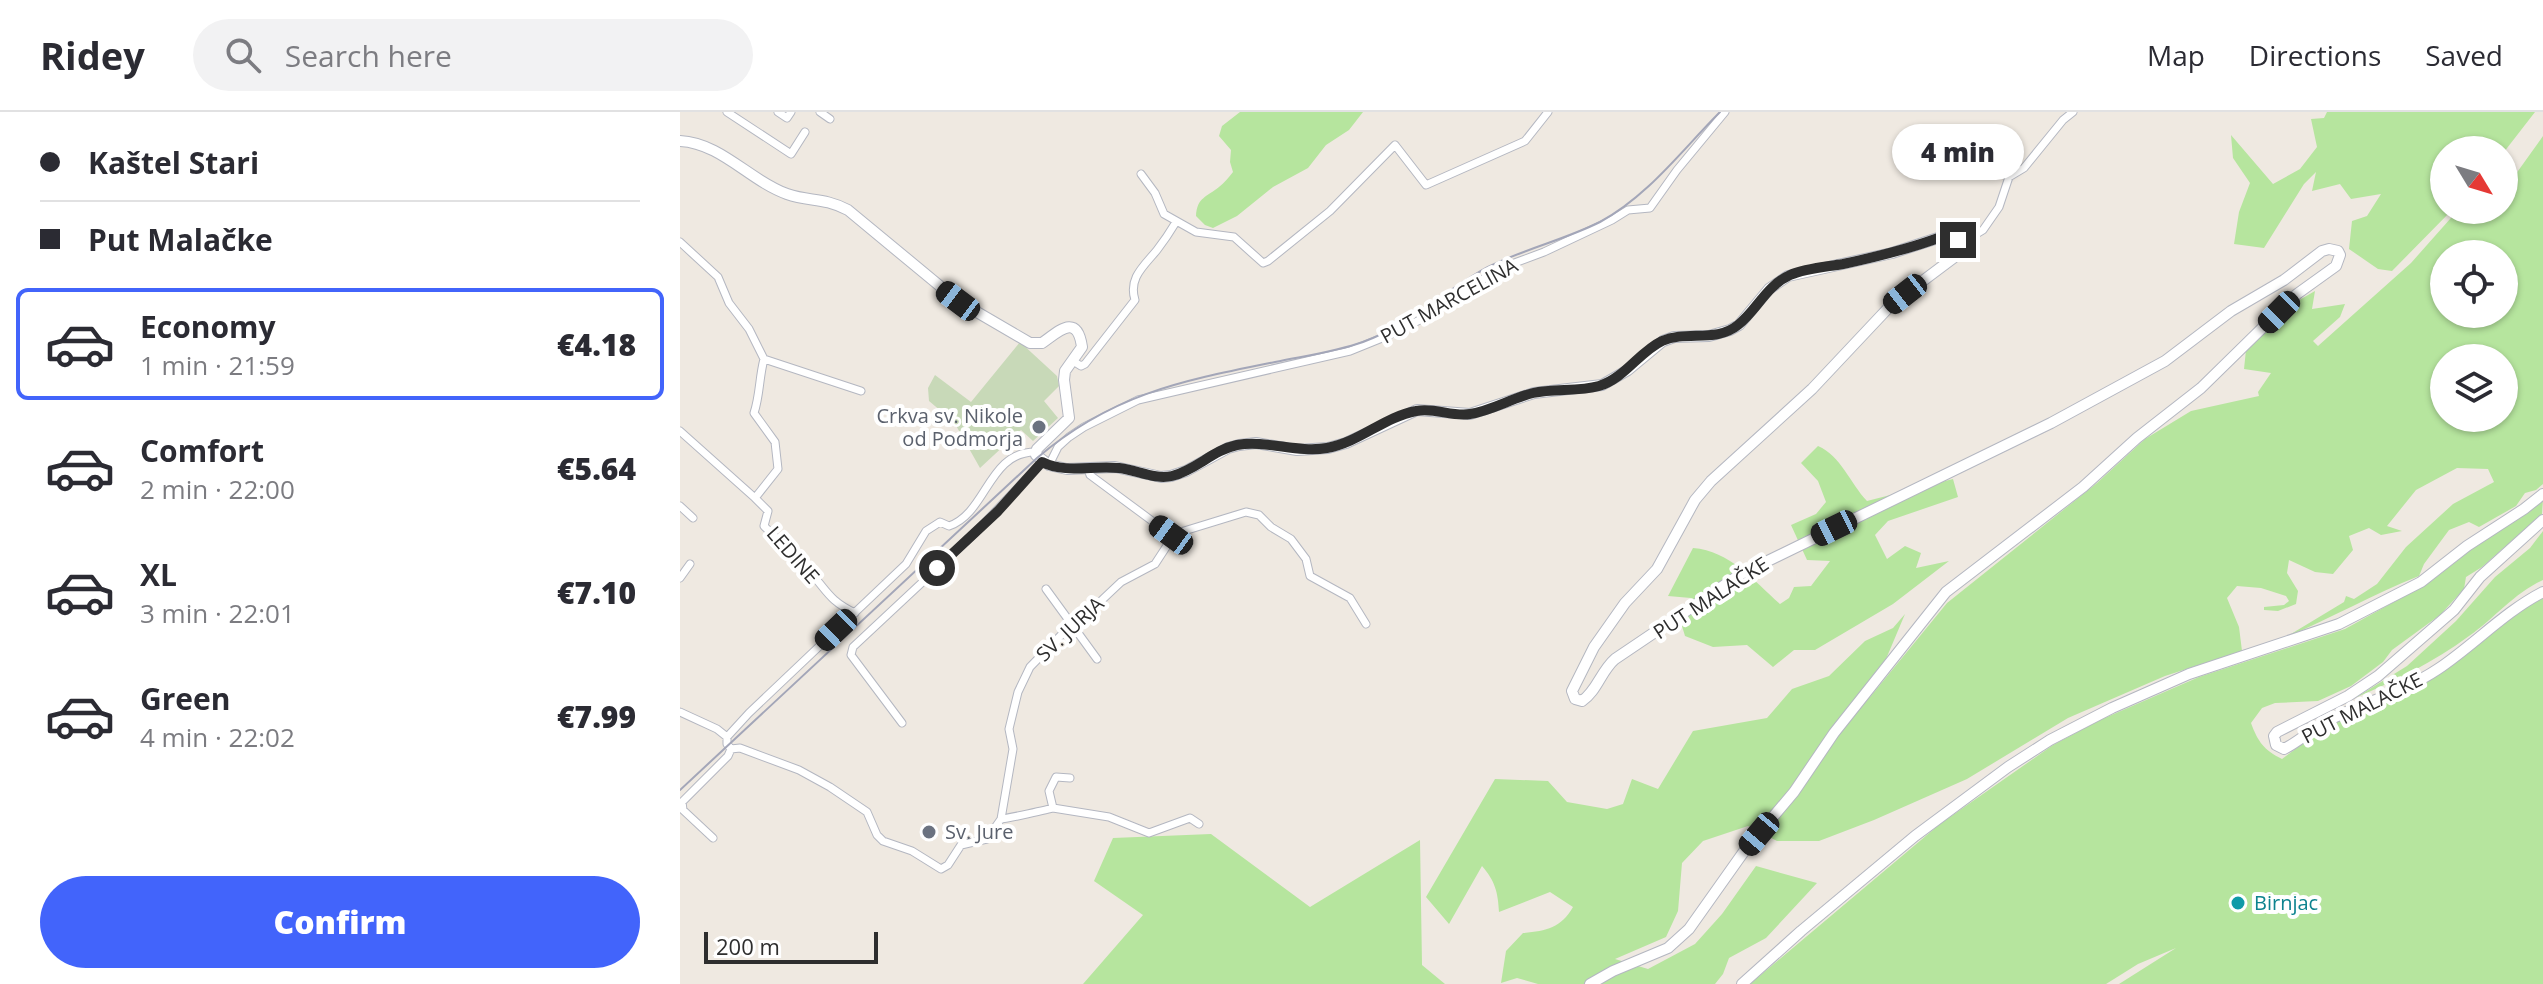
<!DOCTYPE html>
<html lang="en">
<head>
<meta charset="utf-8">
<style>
  :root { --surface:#fff; --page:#f2f2f3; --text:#2b2b33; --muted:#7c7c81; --line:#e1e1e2; --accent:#4264fb }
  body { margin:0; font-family:"Open Sans",sans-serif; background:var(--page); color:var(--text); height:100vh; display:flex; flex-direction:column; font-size:30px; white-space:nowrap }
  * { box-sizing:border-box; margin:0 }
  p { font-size:26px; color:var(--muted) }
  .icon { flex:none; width:44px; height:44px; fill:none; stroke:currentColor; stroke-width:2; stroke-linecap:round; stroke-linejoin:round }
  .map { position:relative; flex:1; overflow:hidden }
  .sheet { display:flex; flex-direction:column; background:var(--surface); width:680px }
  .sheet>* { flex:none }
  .hud { display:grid; align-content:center; height:176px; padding:0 40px; background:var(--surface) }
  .needle { width:52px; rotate:128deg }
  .fabs { position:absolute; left:1750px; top:24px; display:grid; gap:16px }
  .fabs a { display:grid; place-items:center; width:88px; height:88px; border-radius:50%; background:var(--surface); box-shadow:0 2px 6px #0004; font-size:40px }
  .scale { position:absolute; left:24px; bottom:20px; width:174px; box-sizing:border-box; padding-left:8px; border:4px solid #2e2e2e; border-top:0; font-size:22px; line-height:28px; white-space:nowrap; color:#2e2e2e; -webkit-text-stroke:6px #fff; paint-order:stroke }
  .end { position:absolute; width:36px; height:36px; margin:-18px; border:10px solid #2e2e2e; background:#fff; box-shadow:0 0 0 4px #fff }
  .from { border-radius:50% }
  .bubble { position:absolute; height:56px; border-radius:28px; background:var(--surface); box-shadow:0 2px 6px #0004; font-size:26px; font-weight:800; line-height:56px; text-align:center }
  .car { position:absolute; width:24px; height:48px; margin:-24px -12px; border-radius:10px; box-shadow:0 0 6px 2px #0007; background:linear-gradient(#222 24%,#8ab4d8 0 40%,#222 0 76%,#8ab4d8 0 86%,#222 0) }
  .hud b { display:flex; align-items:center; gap:28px; height:76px; font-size:30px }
  .hud b+b { border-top:2px solid var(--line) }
  .hud i { width:20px; height:20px; background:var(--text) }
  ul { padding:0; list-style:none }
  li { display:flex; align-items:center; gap:24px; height:112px; margin:0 16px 12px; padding:0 24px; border:4px solid transparent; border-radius:12px }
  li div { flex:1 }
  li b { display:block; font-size:30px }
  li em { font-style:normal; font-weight:800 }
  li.current { border-color:var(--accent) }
  li>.icon { width:72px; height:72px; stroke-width:1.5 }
  .cta { display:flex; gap:16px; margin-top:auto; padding:16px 40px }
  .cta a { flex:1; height:92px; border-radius:48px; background:var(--accent); color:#fff; font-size:32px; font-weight:800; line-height:92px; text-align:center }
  header { display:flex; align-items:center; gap:48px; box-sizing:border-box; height:112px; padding:0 40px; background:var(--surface); border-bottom:2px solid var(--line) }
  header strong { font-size:38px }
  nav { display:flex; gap:44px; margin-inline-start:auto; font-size:28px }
  .search { width:560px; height:72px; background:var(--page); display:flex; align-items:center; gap:20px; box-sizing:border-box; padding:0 28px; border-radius:44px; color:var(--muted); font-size:30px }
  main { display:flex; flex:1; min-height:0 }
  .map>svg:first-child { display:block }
</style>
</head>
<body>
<header>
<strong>Ridey</strong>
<div class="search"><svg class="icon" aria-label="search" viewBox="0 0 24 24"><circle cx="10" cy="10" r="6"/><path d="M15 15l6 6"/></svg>Search here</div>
<nav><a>Map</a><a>Directions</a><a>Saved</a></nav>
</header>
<main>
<section class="sheet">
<div class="hud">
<b><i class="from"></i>Kaštel Stari</b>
<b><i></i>Put Malačke</b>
</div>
<ul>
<li class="current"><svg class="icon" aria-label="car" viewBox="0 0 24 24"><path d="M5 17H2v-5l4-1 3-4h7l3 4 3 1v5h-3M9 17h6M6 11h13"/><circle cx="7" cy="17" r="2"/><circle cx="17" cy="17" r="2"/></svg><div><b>Economy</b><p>1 min · 21:59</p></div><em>€4.18</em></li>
<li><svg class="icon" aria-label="car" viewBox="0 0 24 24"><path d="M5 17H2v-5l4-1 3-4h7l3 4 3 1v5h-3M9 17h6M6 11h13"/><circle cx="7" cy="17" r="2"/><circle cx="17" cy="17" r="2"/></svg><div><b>Comfort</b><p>2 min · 22:00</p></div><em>€5.64</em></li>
<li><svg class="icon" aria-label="car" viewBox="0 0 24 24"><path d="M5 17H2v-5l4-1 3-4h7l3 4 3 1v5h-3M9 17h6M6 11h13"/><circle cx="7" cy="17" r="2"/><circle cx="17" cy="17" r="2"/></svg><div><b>XL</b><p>3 min · 22:01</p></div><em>€7.10</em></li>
<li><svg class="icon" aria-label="car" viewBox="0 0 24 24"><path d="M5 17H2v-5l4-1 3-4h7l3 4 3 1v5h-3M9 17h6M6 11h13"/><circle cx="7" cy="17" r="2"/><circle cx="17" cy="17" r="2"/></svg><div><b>Green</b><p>4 min · 22:02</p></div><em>€7.99</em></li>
</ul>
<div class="cta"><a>Confirm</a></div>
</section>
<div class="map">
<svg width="1863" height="872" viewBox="0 0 1863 872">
  <rect width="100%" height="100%" fill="#efe9e1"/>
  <!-- green -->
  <path fill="#b6e59e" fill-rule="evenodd" d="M560,0H683L669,18L646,33L628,56L593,75L557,104L533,116L525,113L516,104C517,85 527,85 539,75C544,71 549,65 553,60L550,50L551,38L539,24L542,14Z
    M1647,0H1855L1824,40L1764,38V98H1772L1712,159L1698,157L1669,137L1672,109L1687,104L1701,82L1671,87L1660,72L1632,79L1636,60L1624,72L1584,136L1554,132L1559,100L1570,71L1553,46L1551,23L1593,72L1620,57L1637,35L1631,7L1644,6Z
    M1863,24V372L1856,378L1845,381L1836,394L1799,415L1789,410L1769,418L1744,452L1739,464C1693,482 1652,506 1606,525L1664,490L1666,484L1674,487L1697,472L1726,435L1773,392L1814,370L1808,357L1777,356L1736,378L1707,414L1722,419L1701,423L1689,416L1669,424L1673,438L1653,462L1635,460L1609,448L1607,461L1618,479L1616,492L1598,499L1584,498V495L1604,493L1609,489L1606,484L1581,476L1557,474L1547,486L1559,515L1562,539L1485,564L1388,606L1287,667L1194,708L1139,729H1097L1068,714L1023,729L1002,751L998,799L986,825L935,847L968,857L1015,832L1042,802L1076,754L1137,771L1086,826L1049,846L1043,862L1035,872H858L837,866L821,871L826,839L843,821C866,819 881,816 893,795L870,780L819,800C818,780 815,769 802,754L769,812L746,785L815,667L868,669L887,690L927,697L943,692L952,667L978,677L1013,619L1087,606L1112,577L1149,564L1185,529L1213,516L1225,502L1190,585L1267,491L1417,371L1465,327L1511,299L1579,284L1578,280L1591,261L1564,257L1566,238L1621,187L1635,179L1632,197L1665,192L1660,205L1633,229L1638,234L1731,151L1778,98H1824V65L1828,62L1833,66ZM1764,142H1824V202H1764ZM1764,246H1824V306H1764Z
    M1138,334C1161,344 1170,371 1187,389L1273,367L1278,385L1208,409L1195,423L1207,447L1225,434L1241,441L1236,456L1269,449L1213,492L1135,538H1114L1093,555L1067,533L1033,535L1005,524L998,501L1011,486L988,484L1013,436C1050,439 1073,468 1100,492L1109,486L1114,475L1131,474L1150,449L1127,448L1111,413L1136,402L1146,390L1138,369L1121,351Z
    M1863,387L1862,402L1802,455L1786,465L1784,477L1760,503L1712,538L1703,550L1671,574L1638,589L1595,591L1582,596L1571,611C1578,630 1584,638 1602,647L1651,611L1778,548C1809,527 1831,502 1863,484V872H1439L1496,836L1458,852L1426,872H1070L1260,712L1373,633L1420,608L1519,565L1665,517L1750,470L1797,433Z
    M1863,419V468C1834,481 1815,506 1789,524C1754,550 1715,569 1675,586L1727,554L1776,509L1815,465L1850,436Z
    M531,722L630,795L740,728L742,853L765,872H403L463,803L414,769L433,726Z"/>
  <!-- cemetery -->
  <path fill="#c8d9b8" d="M340,230L377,264L379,274L364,289L378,306L353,329L341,318L300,356L274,310L249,289L248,276L255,263L291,290Z"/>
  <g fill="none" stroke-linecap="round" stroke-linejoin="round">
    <!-- minor casing -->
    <g stroke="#b4b7c1" stroke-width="9">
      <path id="minor" d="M47,0L111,42L125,20
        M98,0L107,6L111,0
        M140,0L150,7
        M461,62L475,81L484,102L516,120L554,125L583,151L588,149L650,99L715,33L746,73L845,29L868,0
        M0,130L38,165L49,191L69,217L84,247L181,279
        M1280,132L1303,118L1319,95L1329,65L1344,56L1383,8L1393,0
        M84,247C79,266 80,283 74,301L95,330L98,357L75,386L88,399L84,414C99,429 115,443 129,459C147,478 148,488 175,501
        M393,249L401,254L405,252L455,188C448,166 464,154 477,138C484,129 490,120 496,110
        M0,319L75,386
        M369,353L378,335L389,325L404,315L458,288L670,239L707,224L756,200L767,190L821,156L864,140L932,108L948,98L970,96L997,58L1045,0
        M0,394L13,406
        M491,423L566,400L579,403L591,415L611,427L626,447L630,464L670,486L686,512
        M0,466L10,452
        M366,477L417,547
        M0,600L37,617L47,625L69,601L226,452L246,419L260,410L269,414C307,401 308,340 355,340
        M222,611L171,543L173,535L295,421L362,350
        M47,625V632L51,637L60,636L119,658L150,675L187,700L197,723L203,729L232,739L261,757L268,753L281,733L307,727L321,707L333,637L329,617L338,580L350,555L391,513L405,504L441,470L475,452L490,429L491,423L410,363L408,357
        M373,696L369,679L376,665L390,666
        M321,707C326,707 370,697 373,696L429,705L469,721L510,706L519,712
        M33,726L3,698L2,690L48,644L51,637"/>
    </g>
    <!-- secondary casing -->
    <g stroke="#b4b7c1" stroke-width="12">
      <path id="secondary" d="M0,29C41,31 70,69 107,82C130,90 143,85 168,98L278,189L350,231H362C377,221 397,199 402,235L385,259L384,268L389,306L357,337L356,343L369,353L387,357L435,355L481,365L491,364L506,359L548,336L559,333L576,331L617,338L648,336L666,331L737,298L790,302L854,281L922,273L948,258L983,229L994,225L1029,224L1050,218L1059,213L1089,177L1108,164L1212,141L1261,125L1274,124L1280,132L1276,144L1212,192L1132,277L1031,369L1015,388L977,457L945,491L914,535L892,579L895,587L902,589C917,579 921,559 935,547L1061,462L1371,311L1485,249L1551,199L1604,168L1642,139L1649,137L1658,139L1660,143L1656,154L1617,182L1521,276L1457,326L1403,375L1266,480L1154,621L1114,680L1065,738L1009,817L988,836L933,859L910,872
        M1863,408L1800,465L1774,498L1698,564L1668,584L1597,620L1594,624L1596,633L1604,637C1620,629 1634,615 1651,607C1687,590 1725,579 1758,557C1794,533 1824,500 1863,480
        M1062,872L1121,819L1235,724L1328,655L1370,628L1432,596L1509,562L1659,512L1741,470L1787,434L1844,397L1863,382"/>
    </g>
    <!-- minor -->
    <use href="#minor" stroke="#fff" stroke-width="7"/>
    <!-- secondary -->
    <use href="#secondary" stroke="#fff" stroke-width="10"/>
    <!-- rail -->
    <path stroke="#a3a6b8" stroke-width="2" d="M0,678L357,346C432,282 501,269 595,250C624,244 655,240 683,230C730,213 765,178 808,155C844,137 884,128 920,110C969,83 1001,39 1040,0"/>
  </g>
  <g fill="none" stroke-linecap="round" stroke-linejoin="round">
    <!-- route -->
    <path stroke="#2e2e2e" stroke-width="10" d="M257,456L318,399L362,350C386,362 413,353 439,356C457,358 475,368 492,364C516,358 533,338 557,333C587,328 617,341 647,336C680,330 704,305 736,299C754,295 772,305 790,302C811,299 832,286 853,281C874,276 898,280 919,274C945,266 959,240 982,229C1007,218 1036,231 1058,213C1077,198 1086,174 1110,163C1126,156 1145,155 1163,152C1196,145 1229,137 1261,125L1270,123L1278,128"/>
  </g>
  <!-- markers -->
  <g fill="#6b7280" stroke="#fff" stroke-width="3">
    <circle cx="359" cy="315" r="8"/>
    <circle cx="249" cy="720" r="8"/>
  </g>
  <circle fill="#0f9aa8" stroke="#fff" stroke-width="3" cx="1558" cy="791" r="8"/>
  <g text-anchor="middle" stroke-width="8" stroke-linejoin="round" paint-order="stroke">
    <!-- street labels -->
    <g font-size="20" fill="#2e2e2e" stroke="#fff">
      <text transform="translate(769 189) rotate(-29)" y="7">PUT MARCELINA</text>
      <text transform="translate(113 443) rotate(49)" y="7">LEDINE</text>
      <text transform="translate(1031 486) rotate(-33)" y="7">PUT MALAČKE</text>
      <text transform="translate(390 517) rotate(-43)" y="7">SV. JURJA</text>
      <text transform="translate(1682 596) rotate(-27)" y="7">PUT MALAČKE</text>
    </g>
    <!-- worship labels -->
    <g font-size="20" fill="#5b616d" stroke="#fff" text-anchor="end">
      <text x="343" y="311">Crkva sv. Nikole<tspan x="343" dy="23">od Podmorja</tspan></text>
      <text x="265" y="727" text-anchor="start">Sv. Jure</text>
    </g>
    <!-- culture labels -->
    <g font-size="20" fill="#0d838f" stroke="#fff" text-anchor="start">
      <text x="1574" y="798">Birnjac</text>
    </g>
  </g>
</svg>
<div class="fabs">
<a><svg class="needle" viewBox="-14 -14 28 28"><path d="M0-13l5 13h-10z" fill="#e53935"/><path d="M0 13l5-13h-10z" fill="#7c7c81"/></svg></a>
<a><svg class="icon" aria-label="locate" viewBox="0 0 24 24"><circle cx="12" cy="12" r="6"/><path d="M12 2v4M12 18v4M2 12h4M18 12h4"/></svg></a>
<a><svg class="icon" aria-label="layers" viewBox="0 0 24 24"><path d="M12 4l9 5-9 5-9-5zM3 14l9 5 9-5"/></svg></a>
</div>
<div class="scale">200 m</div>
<i class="end from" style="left:257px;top:456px"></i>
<i class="end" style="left:1278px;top:128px"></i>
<div class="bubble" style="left:1212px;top:12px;width:132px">4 min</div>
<i class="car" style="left:1225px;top:182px;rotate:232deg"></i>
<i class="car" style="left:278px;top:189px;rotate:307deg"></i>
<i class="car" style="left:1599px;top:200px;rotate:225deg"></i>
<i class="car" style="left:1154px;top:416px;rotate:244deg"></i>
<i class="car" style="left:491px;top:423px;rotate:306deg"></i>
<i class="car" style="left:156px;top:518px;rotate:226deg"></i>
<i class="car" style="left:1079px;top:722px;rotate:220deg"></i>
</div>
</main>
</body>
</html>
